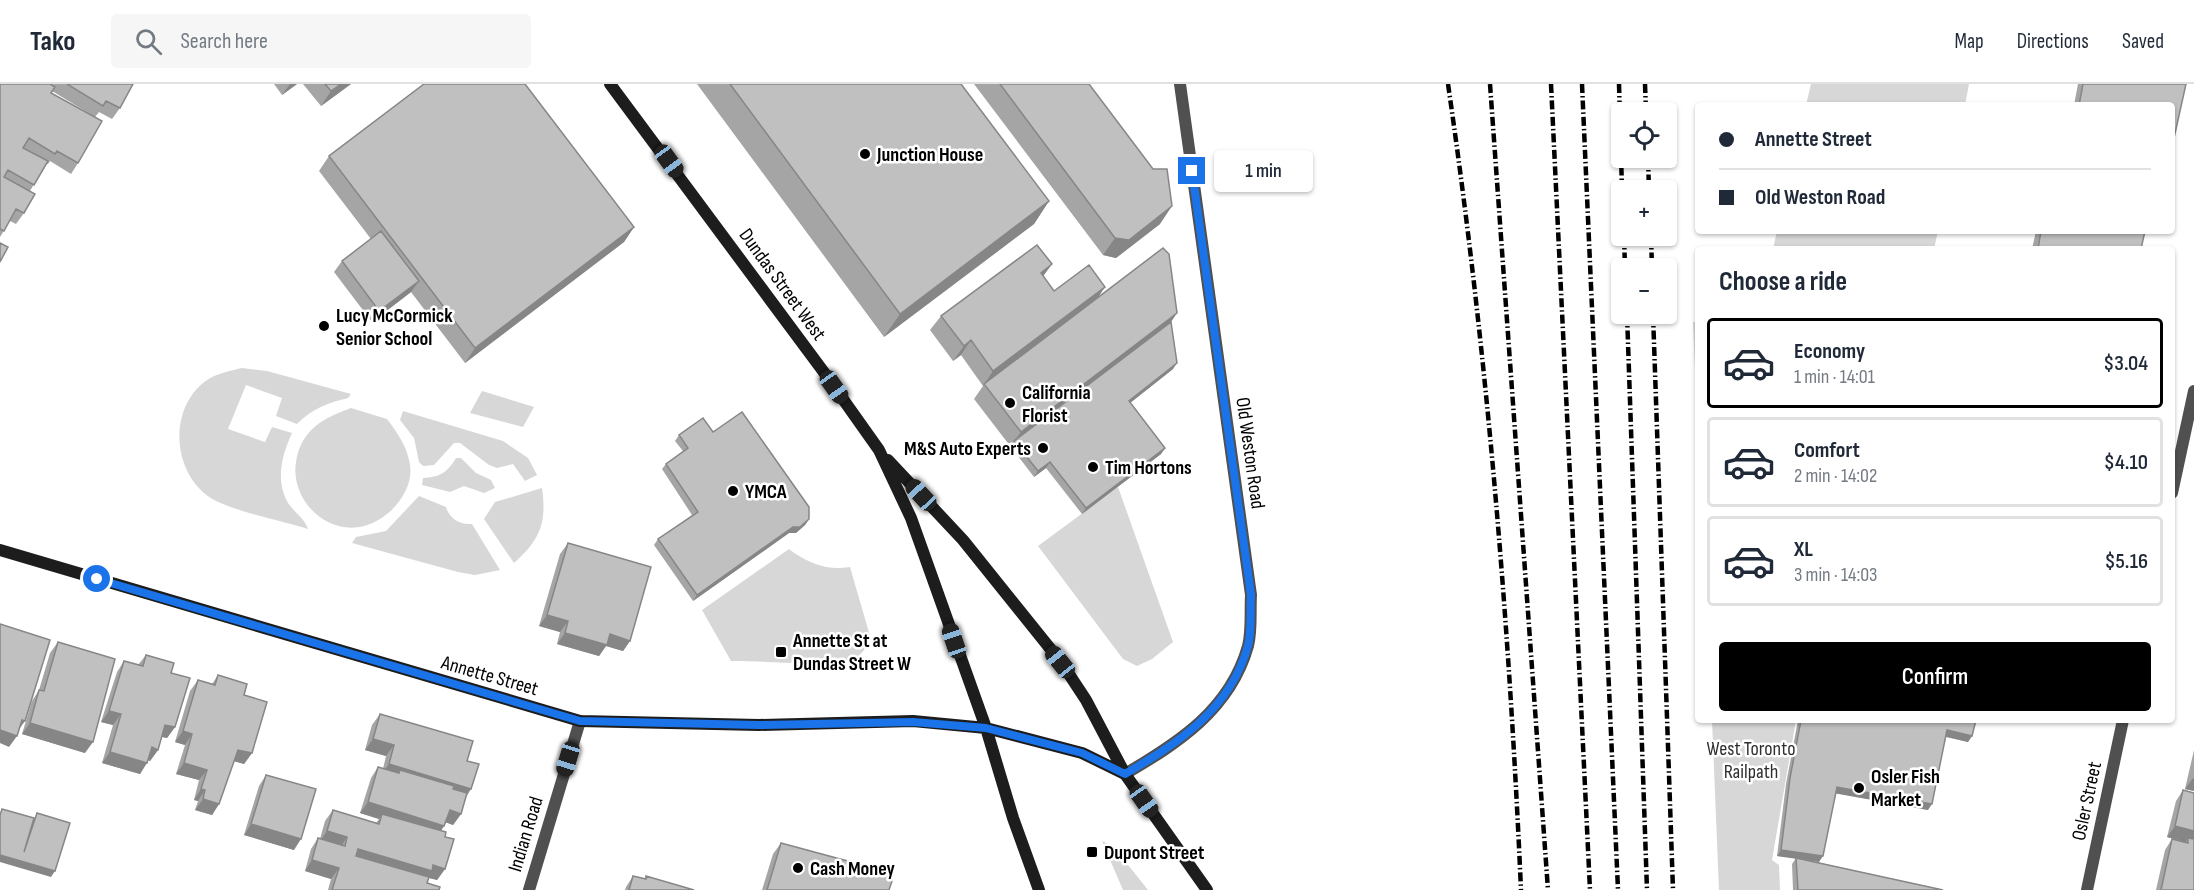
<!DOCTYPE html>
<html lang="en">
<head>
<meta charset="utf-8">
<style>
  :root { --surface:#fff; --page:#f6f6f7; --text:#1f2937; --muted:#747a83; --line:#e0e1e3; --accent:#000 }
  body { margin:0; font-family:"Sofia Sans Condensed",sans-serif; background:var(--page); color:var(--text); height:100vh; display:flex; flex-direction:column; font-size:22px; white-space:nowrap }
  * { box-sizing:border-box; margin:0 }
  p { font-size:20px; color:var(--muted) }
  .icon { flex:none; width:33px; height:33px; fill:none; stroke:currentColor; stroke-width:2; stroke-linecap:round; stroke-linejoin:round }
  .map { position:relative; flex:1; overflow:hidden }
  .details { position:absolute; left:1695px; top:162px; width:480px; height:477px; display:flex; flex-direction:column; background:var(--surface); border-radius:6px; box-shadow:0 2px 4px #0004 }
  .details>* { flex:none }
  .guide { position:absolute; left:1695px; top:18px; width:480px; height:132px; border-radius:6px; box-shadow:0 2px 4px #0004; display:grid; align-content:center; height:132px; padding:0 24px; background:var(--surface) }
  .controls { position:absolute; left:1611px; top:18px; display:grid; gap:12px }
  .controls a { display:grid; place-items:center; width:66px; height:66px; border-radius:6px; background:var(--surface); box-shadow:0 2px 4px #0004; font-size:30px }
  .end { position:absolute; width:27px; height:27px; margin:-14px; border:8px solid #1a73e8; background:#fff; box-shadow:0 0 0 3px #fff }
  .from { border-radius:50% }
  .bubble { position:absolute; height:42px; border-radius:6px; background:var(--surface); box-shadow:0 2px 4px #0004; font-size:20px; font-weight:600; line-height:42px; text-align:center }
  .car { position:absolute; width:18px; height:36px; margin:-18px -9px; border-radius:8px; box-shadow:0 0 4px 2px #0007; background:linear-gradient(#222 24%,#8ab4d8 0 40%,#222 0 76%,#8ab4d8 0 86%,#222 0) }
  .guide b { display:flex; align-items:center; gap:21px; height:57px; font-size:22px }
  .guide b+b { border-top:2px solid var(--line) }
  .guide i { width:15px; height:15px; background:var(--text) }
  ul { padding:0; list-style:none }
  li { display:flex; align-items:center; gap:18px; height:90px; margin:0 12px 9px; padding:0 12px; border:3px solid var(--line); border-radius:6px }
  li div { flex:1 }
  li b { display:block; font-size:22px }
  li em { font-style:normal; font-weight:600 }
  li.selected { border-color:var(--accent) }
  li>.icon { width:54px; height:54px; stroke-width:1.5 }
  h2 { padding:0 24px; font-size:27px; line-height:72px }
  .cta { display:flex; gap:12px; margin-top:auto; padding:12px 24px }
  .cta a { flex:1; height:69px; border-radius:6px; background:var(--accent); color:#fff; font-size:24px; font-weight:600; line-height:69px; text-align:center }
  header { display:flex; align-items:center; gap:36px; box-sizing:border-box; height:84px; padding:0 30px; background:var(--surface); border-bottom:2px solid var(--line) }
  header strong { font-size:28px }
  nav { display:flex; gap:33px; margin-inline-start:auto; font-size:21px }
  .search { width:420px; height:54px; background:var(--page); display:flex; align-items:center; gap:15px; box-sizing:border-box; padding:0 21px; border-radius:6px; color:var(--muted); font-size:22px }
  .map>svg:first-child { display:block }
</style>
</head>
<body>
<header>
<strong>Tako</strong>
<div class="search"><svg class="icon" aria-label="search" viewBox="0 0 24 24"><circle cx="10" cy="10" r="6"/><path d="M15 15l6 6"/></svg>Search here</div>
<nav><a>Map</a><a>Directions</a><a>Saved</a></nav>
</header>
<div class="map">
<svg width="2194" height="806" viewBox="0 0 2194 806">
  <rect width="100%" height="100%" fill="#fff"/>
  <!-- green -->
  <path fill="#d7d7d7" d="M1811,0H1969L1965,21H1806Z
    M1777,147H1938L1934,165H1773Z
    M1693,238H1698V352Z
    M242,284L267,287L351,310L348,314C327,319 312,325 297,340L276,332L282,314L246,301L228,345L265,358L272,343L292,349C282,371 275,396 288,419C294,428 305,435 308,445C283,437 238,428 216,417C172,394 166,325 207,296C218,289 230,287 242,284Z
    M482,307L534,323L523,343L470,329Z
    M351,324L387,335C396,347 406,361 409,376C417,404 391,435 364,442C326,452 290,415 296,378C301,346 323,334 351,324Z
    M403,327L503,357L528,374L537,391L525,397L513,380L497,384L489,381L460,359H454L434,381L423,382L419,378L414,354L400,336Z
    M456,374H461L476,389L491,396L495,404L484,409L464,402L450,408L422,401L423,394C440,393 447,389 456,374Z
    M1118,403L1173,558L1152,575L1137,582L1123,575L1038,462Z
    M542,404C547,439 540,456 514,479L484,435L495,418Z
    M419,412L446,423C449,434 459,441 472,440L500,486L475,491L458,488L352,459L356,453L386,447Z
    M789,465C807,479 827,487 850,483L870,552C868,560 865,567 858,572C838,585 759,576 731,577L702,526Z
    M1712,636H1796L1772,776L1779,781L1780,806H1719Z
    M1102,757L1113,762L1148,806H1123Z"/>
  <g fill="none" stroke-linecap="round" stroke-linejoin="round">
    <!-- street -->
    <path stroke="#505050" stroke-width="12" d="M2172,409L2194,307
      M1125,690C1178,659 1230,626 1248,562C1252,547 1250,527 1251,511L1180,0
      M529,806L580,637
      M2087,806L2123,636"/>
    <!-- secondary -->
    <path stroke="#1d1d1d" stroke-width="12" d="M610,0L823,287L879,366L911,434L986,644L1013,734L1039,806
      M888,376L963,456L1061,578L1086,616L1125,690L1207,806
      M0,466L580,637L759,641L913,637L986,644L1082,669L1125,690"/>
    <!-- rail -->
    <path stroke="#000" stroke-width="4.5" stroke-dasharray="9 3 1.5 3" stroke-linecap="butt" d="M1448,0C1487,268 1509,536 1521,806
      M1490,0L1548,806
      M1551,0L1590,806
      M1582,0L1618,806
      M1619,0L1622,106
      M1645,0L1646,28
      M1648,74L1649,106
      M1624,152L1625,184
      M1651,152L1652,184
      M1627,230L1647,806
      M1653,230L1673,806"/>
  </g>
  <!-- wall -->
  <path fill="#a5a5a5" d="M0,0H133L120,24L112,35L99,28L95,33L52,7L51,9L78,79L71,90L50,77L48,80H46L30,107L24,129L16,140L10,137L0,153Z
    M274,0H297L282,11Z
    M303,0H351L321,22Z
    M697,0H961L1049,117L1034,140L884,253Z
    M974,0H1089L1160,140L1116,174L1103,171Z
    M2078,0H2186L2172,21H2074Z
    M329,72L634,143L624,158L465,279L411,208L372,238L334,188L342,177L371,155L319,87Z
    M2036,147H2145L2141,165H2032Z
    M1052,180L1043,192L1054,207L1099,213L1171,238L1173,285L1130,319L1165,364L1161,370L1082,430L1046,384L1034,393L974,315L983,302L961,271L953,277L930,246L941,232Z
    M713,348L809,435L805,441L796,449H789L693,517L654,461L658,455L692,431L662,385L666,380L683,367L675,357L679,351Z
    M568,459L630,557L623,567L606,562L599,572L557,560L560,548L539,542L560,470Z
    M58,558L85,669L22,650L32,617L39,606L50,569Z
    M146,571L171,589L175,643L167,654L162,653L158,666L150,677L148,676L140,690L102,679L113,641L101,638L117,588L124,577L138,581Z
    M218,591L244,611L252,669L244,680L234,677L219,720L212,731L195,726L198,717L194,716L199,696L176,690L185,661L175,658L190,607L198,596L212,600Z
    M380,630L467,677L466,713L461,730L453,741L446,738L441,747L445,753V785L437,796L429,793L427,799L439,806H328L331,795L305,787L311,765L318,754L320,755L325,737L333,726L376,739L379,735L360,729L371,694L378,683L383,685L386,672L365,666L372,641Z
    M1798,636H1976L1972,652L1968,658L1946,653L1928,726L1836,709L1819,778L1807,776L1943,806H1793L1792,780L1796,774L1777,772L1786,700Z
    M2194,666V707L2185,705Z
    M266,691L294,766L244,751L259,702Z
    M2183,706L2194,806H2156L2165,766L2172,755L2186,758L2167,753L2176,717Z
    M781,759L889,806H762L773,770Z
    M633,792L645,795L646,792L694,806H625L626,803Z"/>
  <!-- shaded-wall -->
  <path fill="#868686" d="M290,0H297L282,11Z
    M341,0H351L321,22L331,7Z
    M1049,117L1034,140L884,253L900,230Z
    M1172,122L1160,140L1116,174L1103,171L1115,154Z
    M634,143L624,158L465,279L475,264Z
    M1052,180L1041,195V189Z
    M419,197L411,208L372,238L379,227Z
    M1105,203L1095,218L983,302L993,287Z
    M1177,229L1167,244L1014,357L1021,348Z
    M971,256L961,271L953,277L964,262Z
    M1177,279L1173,285L1125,323L1129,317Z
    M1165,364L1161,370L1082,430L1086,424Z
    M1050,378L1046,384L1034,393L1038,387Z
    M809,435L805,441L796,449H789L693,517L697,511L793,443Z
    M547,531L568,537L560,548L539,542Z
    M565,549L610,550L630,557L623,567L606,562L599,572L557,560Z
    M109,627L121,630L113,641L101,638Z
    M22,636L25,637L17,648Z
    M30,639L93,658L85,669L22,650Z
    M165,641L175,643L167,654L158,652Z
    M0,646L17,652L9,663L0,659Z
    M1947,646L1972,652L1968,658L1943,652Z
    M183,647L192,650L185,661L175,658Z
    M373,655L394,661L386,672L365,666Z
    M152,663L158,666L150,677L144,674Z
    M238,666L252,669L244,680L230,676Z
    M110,668L147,679L140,690L102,679Z
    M184,679L207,686L199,696L176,690Z
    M389,680L471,705L464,716L399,689L400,686L394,695L381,691Z
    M2193,694L2194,695V707L2185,705Z
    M1837,703L1932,720L1928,726L1833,709Z
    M201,705L205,706L198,717L194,716Z
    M203,715L219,720L212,731L195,726Z
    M368,718L444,742L437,752L382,730L379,735L360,729Z
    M450,726L461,730L453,741L442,737Z
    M251,740L301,755L294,766L244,751Z
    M2175,742L2194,747V759L2188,754L2186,758L2167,753Z
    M327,747L347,753L340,764L320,757Z
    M358,765L433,781L445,785L437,796L351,776Z
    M1781,766L1823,772L1819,778L1777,772Z
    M0,771L55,787L51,793L0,778Z
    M312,776L339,784L331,795L305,787Z"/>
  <!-- building -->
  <path fill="#c0c0c0" stroke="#868686" stroke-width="1.5" d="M0,0H50L55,3L51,9L102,37L78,79L57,67L55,70L29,54L23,64L48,77L34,101L8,86L4,93L35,110L24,129L16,125L4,147L0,145Z
    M67,0H133L120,24L106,17L103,22Z
    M325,0H341L331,7Z
    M424,0H525L634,143L475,264L329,72Z
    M730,0H961L1049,117L900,230Z
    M1000,0H1089L1153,85H1167L1172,122L1129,156L1115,154Z
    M2083,0H2186L2172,63V21H2079Z
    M381,147L419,197L379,227L342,177Z
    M2041,147H2145L2141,165H2038Z
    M0,159L8,163L0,178Z
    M1037,161L1052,180L1041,189L1054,207L1089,181L1105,203L993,287L971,256L964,262L941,232Z
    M1163,164L1169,170L1177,229L1021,348L984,300Z
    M1171,238L1177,279L1129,317L1165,364L1086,424L1050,378L1038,387L1014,357Z
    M742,328L809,423V435L800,443H793L697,511L658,455L698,428L666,380L688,364L679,351L703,334L713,348Z
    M568,459L651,483L630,557L610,550L607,561L565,549L568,537L547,531Z
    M0,540L50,556L25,637L22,636L17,652L0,646Z
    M58,558L115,575L93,658L30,639L39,606L44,607Z
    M146,571L174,579L171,589L190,594L175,643L165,641L158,666L152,663L147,679L110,668L121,630L109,627L124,577L143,582Z
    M218,591L247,600L244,611L267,618L252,669L238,666L219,720L203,715L205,706L201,705L207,686L184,679L192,650L183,647L198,596L215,601Z
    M380,630L473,657L467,677L479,680L471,705L389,680L394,661L373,655Z
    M1801,636H1976L1972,652L1947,646L1932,720L1837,703L1823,772L1781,766L1790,694Z
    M378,683L399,689L400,686L454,702L453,705L467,709L461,730L450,726L444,742L368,718Z
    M266,691L316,705L301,755L251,740Z
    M2183,706L2194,709V747L2175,742Z
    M2,725L34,734L24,768L37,729L70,739L55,787L0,771V731Z
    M333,726L379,740L382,730L446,748L445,753L454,755L445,785L433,781L432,787L358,765L356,772L429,793L427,799L440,803L439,806H332L339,784L312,776L318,754L345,762L347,753L327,747Z
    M2188,754L2194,755V806H2161L2172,755L2188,759Z
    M781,759L888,788L892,797L889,806H767Z
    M1796,774L1943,806H1798Z
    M633,792L646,795V792L694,806H629Z"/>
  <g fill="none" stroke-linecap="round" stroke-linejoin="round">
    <!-- route -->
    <path stroke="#1a73e8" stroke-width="8" d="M97,495L580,637L759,641L913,638L986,644L1082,669L1125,690C1178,659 1230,626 1248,562C1252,547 1250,527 1251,511L1192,87"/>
  </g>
  <!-- markers -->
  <g fill="#000" stroke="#fff" stroke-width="2">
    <circle cx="865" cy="70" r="6"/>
    <circle cx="324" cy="242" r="6"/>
    <circle cx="1010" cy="319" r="6"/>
    <circle cx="1043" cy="364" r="6"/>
    <circle cx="1093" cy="383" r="6"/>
    <circle cx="733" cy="407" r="6"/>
    <rect x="775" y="562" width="12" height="12" rx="3"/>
    <circle cx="1859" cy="704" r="6"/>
    <rect x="1086" y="762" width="12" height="12" rx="3"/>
    <circle cx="798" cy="784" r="6"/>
  </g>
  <g text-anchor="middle" stroke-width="5" stroke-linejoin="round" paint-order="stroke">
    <!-- poi labels -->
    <g font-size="20" font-weight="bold" fill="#000" stroke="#fff" text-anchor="start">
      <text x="877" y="77">Junction House</text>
      <text x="336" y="238">Lucy McCormick<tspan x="336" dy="23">Senior School</tspan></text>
      <text x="1022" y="315">California<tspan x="1022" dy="23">Florist</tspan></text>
      <text x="1031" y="371" text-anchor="end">M&amp;S Auto Experts</text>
      <text x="1105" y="390">Tim Hortons</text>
      <text x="745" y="414">YMCA</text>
      <text x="793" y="563">Annette St at<tspan x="793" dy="23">Dundas Street W</tspan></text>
      <text x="1871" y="699">Osler Fish<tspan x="1871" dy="23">Market</tspan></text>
      <text x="1104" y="775">Dupont Street</text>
      <text x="810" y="791">Cash Money</text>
    </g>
    <!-- street labels -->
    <g font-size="20" fill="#000" stroke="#fff">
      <text transform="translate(783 200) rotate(54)" y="7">Dundas Street West</text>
      <text transform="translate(1251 369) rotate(82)" y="7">Old Weston Road</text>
      <text transform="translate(490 591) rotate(16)" y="7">Annette Street</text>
      <text transform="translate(2086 717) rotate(-78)" y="7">Osler Street</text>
      <text transform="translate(525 750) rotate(-73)" y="7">Indian Road</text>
    </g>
    <!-- park labels -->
    <g font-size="20" fill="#2e2e2e" stroke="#fff">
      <text x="1751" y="671">West Toronto<tspan x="1751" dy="23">Railpath</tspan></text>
    </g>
  </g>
</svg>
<div class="controls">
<a><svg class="icon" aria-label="locate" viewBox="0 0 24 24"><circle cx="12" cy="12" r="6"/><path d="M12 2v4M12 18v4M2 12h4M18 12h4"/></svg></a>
<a>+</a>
<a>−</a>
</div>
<i class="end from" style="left:97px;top:495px"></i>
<i class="end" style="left:1192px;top:87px"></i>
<div class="bubble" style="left:1214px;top:66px;width:99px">1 min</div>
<i class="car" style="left:669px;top:77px;rotate:144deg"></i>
<i class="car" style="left:834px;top:303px;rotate:145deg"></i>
<i class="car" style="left:921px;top:411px;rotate:317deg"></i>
<i class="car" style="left:954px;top:557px;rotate:341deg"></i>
<i class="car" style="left:1060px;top:578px;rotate:321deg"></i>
<i class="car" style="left:568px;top:675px;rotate:197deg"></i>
<i class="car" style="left:1144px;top:717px;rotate:145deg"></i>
<div class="guide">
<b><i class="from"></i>Annette Street</b>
<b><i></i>Old Weston Road</b>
</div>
<section class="details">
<h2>Choose a ride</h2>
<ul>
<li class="selected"><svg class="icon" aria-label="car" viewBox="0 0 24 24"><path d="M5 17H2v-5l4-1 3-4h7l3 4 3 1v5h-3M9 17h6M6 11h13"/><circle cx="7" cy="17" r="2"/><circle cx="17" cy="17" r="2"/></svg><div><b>Economy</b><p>1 min · 14:01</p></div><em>$3.04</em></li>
<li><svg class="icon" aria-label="car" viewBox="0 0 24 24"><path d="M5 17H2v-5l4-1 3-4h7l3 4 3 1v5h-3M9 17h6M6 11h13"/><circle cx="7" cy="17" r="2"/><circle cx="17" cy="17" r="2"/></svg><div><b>Comfort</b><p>2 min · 14:02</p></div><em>$4.10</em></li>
<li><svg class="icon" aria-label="car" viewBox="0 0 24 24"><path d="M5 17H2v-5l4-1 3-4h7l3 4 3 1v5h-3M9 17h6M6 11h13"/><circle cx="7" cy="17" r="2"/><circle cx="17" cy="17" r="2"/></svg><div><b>XL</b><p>3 min · 14:03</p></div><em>$5.16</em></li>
</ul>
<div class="cta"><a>Confirm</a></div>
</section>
</div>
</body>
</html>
